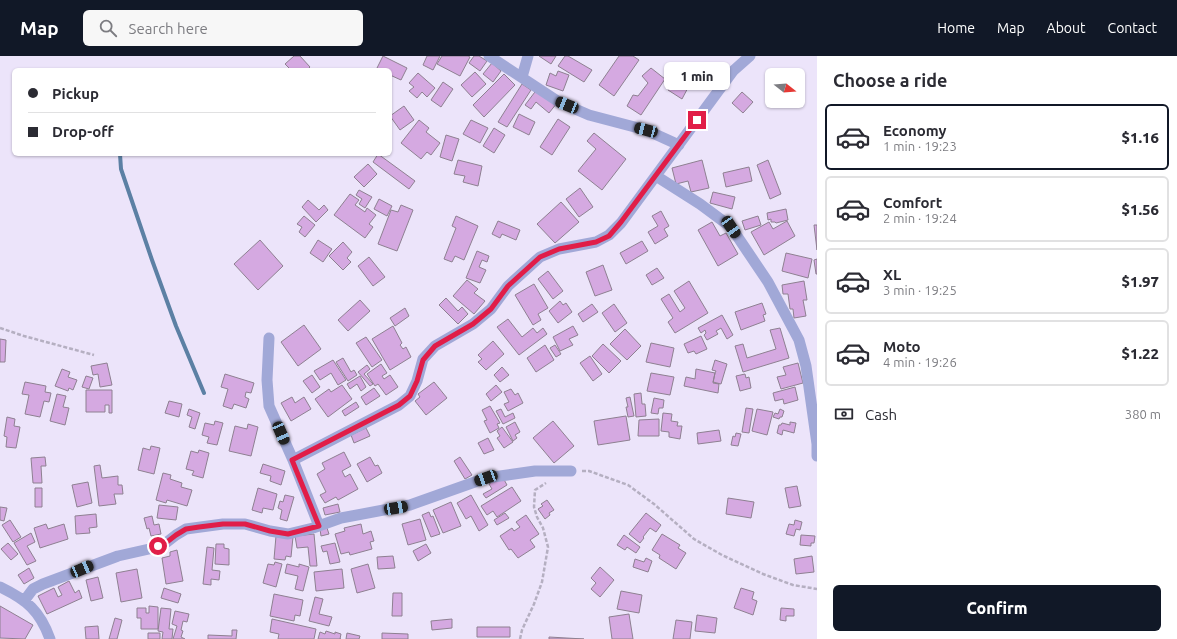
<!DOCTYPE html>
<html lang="en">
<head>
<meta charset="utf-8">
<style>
  :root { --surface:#fff; --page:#f7f7f7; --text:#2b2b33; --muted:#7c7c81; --line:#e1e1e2; --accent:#111827 }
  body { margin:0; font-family:Ubuntu,sans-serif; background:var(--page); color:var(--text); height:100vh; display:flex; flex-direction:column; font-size:15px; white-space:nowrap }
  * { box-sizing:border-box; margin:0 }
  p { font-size:13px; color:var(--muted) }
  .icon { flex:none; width:22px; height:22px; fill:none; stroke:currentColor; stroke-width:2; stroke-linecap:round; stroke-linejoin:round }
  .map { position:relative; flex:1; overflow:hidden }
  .drawer { display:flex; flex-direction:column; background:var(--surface); width:360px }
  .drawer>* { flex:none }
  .guide { position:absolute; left:12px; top:12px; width:380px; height:88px; border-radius:6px; box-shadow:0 1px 3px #0004; display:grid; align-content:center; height:88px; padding:0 16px; background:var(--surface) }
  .needle { width:26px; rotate:107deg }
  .controls { position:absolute; left:765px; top:12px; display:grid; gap:8px }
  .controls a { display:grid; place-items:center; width:40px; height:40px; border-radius:6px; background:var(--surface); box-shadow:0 1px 3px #0004; font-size:20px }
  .end { position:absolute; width:18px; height:18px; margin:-9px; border:5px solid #e11d48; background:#fff; box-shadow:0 0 0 2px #fff }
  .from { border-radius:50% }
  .bubble { position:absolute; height:28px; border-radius:6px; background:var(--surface); box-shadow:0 1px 3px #0004; font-size:13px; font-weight:800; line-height:28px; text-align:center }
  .car { position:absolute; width:12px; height:24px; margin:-12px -6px; border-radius:5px; box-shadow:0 0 3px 1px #0007; background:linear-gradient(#222 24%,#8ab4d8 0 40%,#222 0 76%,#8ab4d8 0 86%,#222 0) }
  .guide b { display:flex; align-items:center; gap:14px; height:38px; font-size:15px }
  .guide b+b { border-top:1px solid var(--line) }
  .guide i { width:10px; height:10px; background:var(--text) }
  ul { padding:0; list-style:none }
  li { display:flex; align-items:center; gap:12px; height:66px; margin:0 8px 6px; padding:0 8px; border:2px solid var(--line); border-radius:6px }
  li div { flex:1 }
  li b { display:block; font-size:15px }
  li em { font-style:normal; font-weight:800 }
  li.on { border-color:var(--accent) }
  li>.icon { width:36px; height:36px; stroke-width:1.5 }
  h2 { padding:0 16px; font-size:18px; line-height:48px }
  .pay { display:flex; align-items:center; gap:10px; height:44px; padding:0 16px; font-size:15px }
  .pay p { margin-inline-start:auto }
  .primary-button { display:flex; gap:8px; margin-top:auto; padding:8px 16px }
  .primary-button a { flex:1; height:46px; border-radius:6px; background:var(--accent); color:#fff; font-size:16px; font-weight:800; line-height:46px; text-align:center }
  header { display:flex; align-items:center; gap:24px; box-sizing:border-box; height:56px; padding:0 20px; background:var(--accent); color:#fff }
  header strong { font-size:19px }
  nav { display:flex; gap:22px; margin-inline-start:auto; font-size:14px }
  .search { width:280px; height:36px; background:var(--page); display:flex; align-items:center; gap:10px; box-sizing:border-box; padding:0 14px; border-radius:6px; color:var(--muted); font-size:15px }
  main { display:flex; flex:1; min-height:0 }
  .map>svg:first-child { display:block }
</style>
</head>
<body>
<header>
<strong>Map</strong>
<div class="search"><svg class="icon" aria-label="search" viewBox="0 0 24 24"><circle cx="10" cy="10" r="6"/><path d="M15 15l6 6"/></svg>Search here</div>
<nav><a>Home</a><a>Map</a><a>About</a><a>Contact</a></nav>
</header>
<main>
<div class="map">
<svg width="817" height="583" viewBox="0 0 817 583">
  <rect width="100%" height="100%" fill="#ece4fa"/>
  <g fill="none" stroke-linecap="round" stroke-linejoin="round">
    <!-- stream -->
    <path stroke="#5c80a4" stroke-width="4" d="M120,98L121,113L152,204L176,270L204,337"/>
  </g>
  <!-- building -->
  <path fill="#d5a9e1" stroke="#8e8091" d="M294,0H300L310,11L307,14H291L285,8Z
    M383,0L407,12L401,24L390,19V14H381L377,12Z
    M427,0H440L433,14L423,9Z
    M442,0H468L470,1L460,20L437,8Z
    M474,0H479L487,5L480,15L469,7Z
    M539,0H556L551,8Z
    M565,0H568L592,14L584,26L558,10Z
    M619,0H633L639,4L614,40L599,29Z
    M492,7L501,15L493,26L483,18Z
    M651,12L665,23L641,59L627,50L633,39L638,40L648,27L642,20Z
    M558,15L569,19L563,35L546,29L550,17L556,20Z
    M475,16L486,28L472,41L461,29Z
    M418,17L435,32L427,41L422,36L417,42L409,35L414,31L409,27Z
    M504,18L515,29L484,61L473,49Z
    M678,18L691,26L682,43L668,34Z
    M443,26L453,33L441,51L431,44Z
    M522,28L531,34L507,71L498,66Z
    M538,32L557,47L549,57L536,46L531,53L525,49Z
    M742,36L753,46L743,57L732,47Z
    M404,50L414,64L400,74L390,60Z
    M519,58L535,66L529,79L513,71Z
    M558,63L570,71L552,99L540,91Z
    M419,64L429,72L426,76L440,87L431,99L427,96L421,103L401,87Z
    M471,64L488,72L480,87L463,78Z
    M494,72L505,79L494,97L483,90Z
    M594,77L626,103L602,134L578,115L596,93L587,85Z
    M446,79L459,83L452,105L440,101Z
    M378,98L415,125L409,133L373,106Z
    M458,104L482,110L478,130L463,126L465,120L454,118Z
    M702,104L709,132L691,136L688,125L676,128L672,112Z
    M768,104L781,138L770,143L757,109Z
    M368,108L377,118L364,131L354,121Z
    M749,111L752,125L726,131L723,117Z
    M580,132L593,151L579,161L566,143Z
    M359,134L372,141L365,152L359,148L362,143L356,139Z
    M713,136L735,141L732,153L710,147Z
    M350,138L359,144L355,149L365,156L367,152L376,159L369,168L373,171L365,182L334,159Z
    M379,143L392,150L387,160L374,153Z
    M308,144L319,154L324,149L328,154L316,166L302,151Z
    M561,146L579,166L555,187L537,168Z
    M401,149L413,154L397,195L378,188L391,154L398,156Z
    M786,153L788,164L776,167L775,166H771V163L768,164L767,157Z
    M661,155L669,170L664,173L668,180L655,188L648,176L658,170L652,160Z
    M304,160L315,169L305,181L299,176L302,171L297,168Z
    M456,160L478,170L464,204L455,200L452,206L444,203L456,172L452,170Z
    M758,160L761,169L745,174L742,165Z
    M498,165L520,174L516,184L502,178L500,182L492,178Z
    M787,165L795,180L764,199L751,176L769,166L773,173Z
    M712,166L720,180L726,177L738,198L718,210L698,174Z
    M814,169H817V194Z
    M260,184L283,210L258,234L234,208Z
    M318,184L332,193L323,206L310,197Z
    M642,185L648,195L626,208L620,197Z
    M343,186L352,196L347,202L351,206L343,214L329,200Z
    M477,195L489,200L487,206L482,204L479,211L486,214L480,227L466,222Z
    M786,197L812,203L808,222L782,215Z
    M369,201L385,221L373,230L358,210Z
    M817,203V218H816L814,204Z
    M603,209L612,234L595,240L586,216Z
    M657,212L664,222L652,229L646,219Z
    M548,215L563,235L553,243L538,223Z
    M467,224L478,233L474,237L485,245L474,258L453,240Z
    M689,225L708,257L675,277L668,266L673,262L661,243L669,238L680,256L685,252L674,235Z
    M804,225L807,244H803L806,260L794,262L793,253H790L788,238H783L782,229Z
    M534,228L548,252L538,258L541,264L533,269L515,239Z
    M446,242L458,255L462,251L468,258L458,268L439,249Z
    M360,244L370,255L348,275L338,264Z
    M560,245L563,249L566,247L572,256L558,267L549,255Z
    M762,247L766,258L763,259L765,265L741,274L735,256Z
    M592,248L598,256L583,266L578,258Z
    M614,248L627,267L615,276L602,257Z
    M405,252L409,260L395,270L390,262Z
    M722,259L733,279L727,283L721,272L716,275L718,278L707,284L704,279L706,277L705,274L701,277L698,272Z
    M508,263L522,281L533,272L537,277L543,272L547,278L519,299L497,271Z
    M304,269L321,293L298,310L281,286Z
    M393,270L402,287L400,289L403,293L406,291L411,301L390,314L372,283Z
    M573,270L578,279L569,283L573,289L560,295L553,281Z
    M780,272L789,302L743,316L735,290L743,288L747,302L776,293L770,274Z
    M625,273L641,290L627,304L610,288Z
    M701,280L707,293L696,298L694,295L688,297L684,288Z
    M366,281L382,304L372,311L356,287Z
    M0,283L6,284L5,306H0Z
    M493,285L504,298L486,314L478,306L482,303L478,299Z
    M651,287L674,292L670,311L646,306Z
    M603,288L621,305L609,317L592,300Z
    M545,289L554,304L536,316L527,302Z
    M555,289L561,298L556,301L550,292Z
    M590,300L602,318L593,325L580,307Z
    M343,302L351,316L354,314L357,319L348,325L336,306Z
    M333,304L346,324L338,329L331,317L320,324L314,315Z
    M715,304L727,308L721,328L713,326L715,317L716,315L712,314Z
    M107,307L112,329L100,331L98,318L93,319L91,310Z
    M798,307L803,327L781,333L777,321L786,319L783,311Z
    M381,308L387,317L382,320L384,323L390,319L398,331L386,339L378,328L375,330L367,318Z
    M367,309L370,313L364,318L373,328L370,330L358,316Z
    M502,311L509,319L500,326L494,319Z
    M62,313L70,316L68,321L77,324L73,334L69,332L68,335L55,330Z
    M696,313L715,317L713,327L719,328L718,337L684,330L686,321L695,323Z
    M651,317L674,321L670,339L647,335Z
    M225,318L254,327L251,337L246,336L245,341L249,343L246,352L234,348L232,353L223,350L228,333L221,331Z
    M745,318L746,322L749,321L751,332L740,335L736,320Z
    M312,319L320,331L312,337L303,325Z
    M86,320L93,322L89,333L82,331Z
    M360,320L366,331L361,335L357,328L350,333L347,328Z
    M25,326L46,330L45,336L51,337L49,346L44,345L40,361L25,358L29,339L22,338Z
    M434,326L447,342L426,359L415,345L420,341L418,338Z
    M342,329L352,343L328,361L315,343L329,333L331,336Z
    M496,329L502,336L491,345L486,338Z
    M795,331L798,344L784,348L783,343L775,345L773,337Z
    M374,332L380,340L366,349L361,341Z
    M511,333L515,339L518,337L523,347L508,355L504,348L509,346L504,336Z
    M86,334H112V357H109V349H105V356H86Z
    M641,337L642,348H645L646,360L636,361L634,338Z
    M57,338L66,340L63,351L69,352L65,369L50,365Z
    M292,341L295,347L304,341L311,353L291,365L281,347Z
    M630,341L634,360L628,361L626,351H628L626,342Z
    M654,342L664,344L663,352H659L658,358L651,357Z
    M169,345L182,348L179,361L165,357Z
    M356,346L359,351L345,360L342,355Z
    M490,350L500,367L497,368L499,372L490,377L484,365L487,364L482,354Z
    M746,352L753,353L749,377L742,376Z
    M189,353L200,357L195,373L189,371L192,361L187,359Z
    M501,353L505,361L513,357L515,362L503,368L496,355Z
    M757,353L773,356L767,379L752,375Z
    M780,353L784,355L782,361H780L779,363L773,361L775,357L778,358Z
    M663,357L672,358L671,365L678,366L677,370H682L680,383L669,381V376L661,375Z
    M626,360L630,384L598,389L594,365Z
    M7,361L15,363L14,370L20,371L16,392L6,391L7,381L4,380Z
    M659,363V380H638L639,364Z
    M215,365L223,367L217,389L207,387L209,381L202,379L205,367L214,369Z
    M553,365L574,390L554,407L533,382Z
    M515,366L520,376L515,379L517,382L513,385L506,371Z
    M790,366L796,367L794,377L783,374L782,379L777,377L779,369H781L782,367L790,369Z
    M248,368L258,371L251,400L229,395L235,370L247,373Z
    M502,371L513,386L504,392L497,382L500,380L497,375Z
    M366,372L370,380L354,387L351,379Z
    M719,374L721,385L698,388L697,377Z
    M736,377L741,378L738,390L731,389L733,380L735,381Z
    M488,382L494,394L484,398L478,387Z
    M151,390L160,392L154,418L138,414L143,392L150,394Z
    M199,394L209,397L203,422L192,419L194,415L186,413L191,395L198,397Z
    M344,396L351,410L342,415L345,421L350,418L358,433L338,444L336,441L325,447L320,439L326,436L317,418L325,413L322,407Z
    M45,401L46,410H41L42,427H33L31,402Z
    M370,401L375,410L378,409L382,417L367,426L357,408Z
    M460,401L472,419L465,423L454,405Z
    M263,408L285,415L281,429L270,425L271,420L260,417Z
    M100,409L102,422L118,420V429H122L123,438H114L116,448L99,450L94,410Z
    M163,417L171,419L170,423L182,427L181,431L192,434L187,450L167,444L166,447L156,444Z
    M502,420L507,429L486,442L483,438L492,433L489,428Z
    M88,426L92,447L77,451L72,429Z
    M797,430L801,450L789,452L785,432Z
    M512,431L521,445L497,461L493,455L487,459L481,450Z
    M35,432H42V451H35Z
    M258,432L277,438L273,454L263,452L262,457L252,454Z
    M285,439L294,441L287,465L280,463L282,454L278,452L280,445L283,446Z
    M471,439L488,469L479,475L471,460L466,463L457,447Z
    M728,442L754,446L751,462L726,458Z
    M547,444L554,454L549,457L550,459L545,463L538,453L543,450L541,448Z
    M451,446L461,470L443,477L433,454Z
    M338,448L340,456L325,459L323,452Z
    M159,449L178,451L176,464L157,462Z
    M0,451L7,452L4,465L0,464Z
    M429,456L431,461L433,460L440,478L431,481L422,459Z
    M505,457L509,462L497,469L494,464Z
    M646,457L661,469L656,476L650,472L643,481L644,482L640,487L629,478Z
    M96,458L97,471L89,472L90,477L76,478L75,460Z
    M526,459L539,478L530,484L535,491L518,502L511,493L509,494L500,480L512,472L514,475L520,471L516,466Z
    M152,460L154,469L159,468L161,478L151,480L149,472L147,473L144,462Z
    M420,463L426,484L408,489L402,468Z
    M10,464L21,481L13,486L2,469Z
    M795,464L802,466L800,474L796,473L794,480L786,478L789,468L794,469Z
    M46,468L48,473L64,468L68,483L40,492L34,472Z
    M361,468L363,478L371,475L374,485L370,486L372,493L350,499L349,496L341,498L335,478L345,475L344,472Z
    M327,472L329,478L321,480L320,473Z
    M31,477L35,486L27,490L36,505L27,509L14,487Z
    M314,478L317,510H310L308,491L297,492L295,480Z
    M662,478L680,489L678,492L686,497L676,513L659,502L660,499L652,494Z
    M624,479L640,491L636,497L627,491L625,494L617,489Z
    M801,479L815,480L814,487H811V490L800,489Z
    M276,480L293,481L291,501L286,500L285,504L274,503Z
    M8,487L18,498L11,504L1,493Z
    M335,487L340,506L330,508L327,495L323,496L321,490Z
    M216,488H224V492L229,493V509L215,508Z
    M426,488L431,497L418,505L413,495Z
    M207,491L214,492L212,514L220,515L219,524L211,523V529L203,528Z
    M177,494L183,525L166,528L162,502L170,500V496Z
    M393,500L395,512L378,513L377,501Z
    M812,500L814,516L796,518L794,503Z
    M646,502L652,505L648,516L633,511L635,503L644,506Z
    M275,506L282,508L276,531L263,527L268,508L274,509Z
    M287,508L299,511V508L309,511L303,535L295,533L298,520L285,517Z
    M368,508L375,532L357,537L351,513Z
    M600,511L614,524L600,541L591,533L596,527L591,522Z
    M29,512L34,522L24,528L18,519Z
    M137,513L142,542L121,546L116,517Z
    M342,513L344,532L316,535L314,516Z
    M98,521L103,542L91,545L86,524Z
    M69,525L75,537L79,534L82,542L47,558L38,540L54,532L58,541L62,539L58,531Z
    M164,532L181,538L178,547L161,542Z
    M741,532L754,536L752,543L757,545L753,559L734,552Z
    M621,535L642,539L639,557L617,553Z
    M393,537H402V560H392Z
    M274,538L303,544L300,560L295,559L294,565L270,560Z
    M315,541L323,543L319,558L332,561L329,570L309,565Z
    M0,550L33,569L25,583L0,582Z
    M149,550L158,551V573H141V562H137V552H146V557H149Z
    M161,552L171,553L169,573H173L172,583H162L163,576L158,575Z
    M781,552L794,553V560H786V565L780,564Z
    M175,555L189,558L187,566L183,565L181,574L183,575L181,581L185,583H173L177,570L172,568Z
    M629,558L633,583H612L609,561Z
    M697,559L717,562L715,577L695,575Z
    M115,562L122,564L117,583H109Z
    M272,563L316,573L314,583H278L279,578L270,576Z
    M452,563V572L432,574L431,565Z
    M676,564L692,566L690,583H673Z
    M98,570L99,583H86L85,571Z
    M477,571H510V581H477Z
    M232,574H237L236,583H208V579L232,580Z
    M326,575L335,578V576L341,578L340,583H341H318L320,576L325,578Z
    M148,577H160V583H148Z
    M347,577L360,580L359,583H346Z
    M382,577L408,578V583H382Z
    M549,581L584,583H549Z"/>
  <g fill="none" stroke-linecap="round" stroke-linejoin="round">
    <!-- path -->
    <path stroke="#b5afc1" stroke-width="2.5" stroke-dasharray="4 2" stroke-linecap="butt" d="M0,272L24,280L94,299
      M582,415H589L628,429L654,448L694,483L722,499L763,518L793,529L817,533
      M520,583L522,574L534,548L542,526L548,491L543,472L537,461L534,451L535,434L546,427"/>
    <!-- street -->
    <path stroke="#a1a8d7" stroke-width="11" d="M489,0L559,46L589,59L646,74L679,89
      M522,21L528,0
      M656,120L700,148L731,171L768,226L799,284L806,310L817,388V400
      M269,282L267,324L269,350L293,404L319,470
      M293,404L399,349L410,340L417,325L423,303L435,290L473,268L491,253L508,230L540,201L559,193L596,186L609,179L621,167L733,15L750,0
      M0,531C27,544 40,555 50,583
      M24,545L33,533L43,528L118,500L158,491L167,486L176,479L186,473L223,468H245L270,475L288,478L313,472L341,462L410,449L486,422L535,415H571"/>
  </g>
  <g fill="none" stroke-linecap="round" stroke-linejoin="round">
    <!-- route -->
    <path stroke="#e11d48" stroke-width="5" d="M158,490L167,486L176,479L186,473L199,471L223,468H245L270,475L288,478L319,470L292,404L399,349L410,340L417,325L423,304L435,290L473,268L491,253L508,230L540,201L559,193L596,186L609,180L621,166L697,64"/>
  </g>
</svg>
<div class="controls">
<a><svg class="needle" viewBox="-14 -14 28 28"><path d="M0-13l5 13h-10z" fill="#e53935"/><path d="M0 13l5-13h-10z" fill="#7c7c81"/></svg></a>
</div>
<i class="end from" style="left:158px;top:490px"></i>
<i class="end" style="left:697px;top:64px"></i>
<div class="bubble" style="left:664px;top:6px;width:66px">1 min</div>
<i class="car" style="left:567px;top:49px;rotate:292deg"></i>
<i class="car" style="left:646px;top:74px;rotate:285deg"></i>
<i class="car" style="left:731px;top:171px;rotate:146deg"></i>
<i class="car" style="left:281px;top:377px;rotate:157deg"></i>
<i class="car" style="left:486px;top:422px;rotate:250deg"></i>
<i class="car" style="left:396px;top:452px;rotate:80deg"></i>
<i class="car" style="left:82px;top:513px;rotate:67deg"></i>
<div class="guide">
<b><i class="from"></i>Pickup</b>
<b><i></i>Drop-off</b>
</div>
</div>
<section class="drawer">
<h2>Choose a ride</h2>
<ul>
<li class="on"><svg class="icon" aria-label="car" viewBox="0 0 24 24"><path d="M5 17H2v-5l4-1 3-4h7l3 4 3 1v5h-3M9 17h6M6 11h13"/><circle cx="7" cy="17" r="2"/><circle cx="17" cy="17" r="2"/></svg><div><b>Economy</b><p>1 min · 19:23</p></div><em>$1.16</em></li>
<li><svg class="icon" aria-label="car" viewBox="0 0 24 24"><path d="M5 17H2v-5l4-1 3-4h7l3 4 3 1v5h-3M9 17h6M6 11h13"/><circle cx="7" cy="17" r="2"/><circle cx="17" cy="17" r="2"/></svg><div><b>Comfort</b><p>2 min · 19:24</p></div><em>$1.56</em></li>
<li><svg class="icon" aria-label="car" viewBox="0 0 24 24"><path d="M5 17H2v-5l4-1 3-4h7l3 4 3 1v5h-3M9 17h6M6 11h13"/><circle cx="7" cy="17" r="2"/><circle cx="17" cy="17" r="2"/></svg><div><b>XL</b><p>3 min · 19:25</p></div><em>$1.97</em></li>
<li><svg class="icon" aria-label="car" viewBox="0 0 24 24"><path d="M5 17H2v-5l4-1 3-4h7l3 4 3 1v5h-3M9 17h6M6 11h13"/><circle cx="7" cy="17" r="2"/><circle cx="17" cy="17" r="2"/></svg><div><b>Moto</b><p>4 min · 19:26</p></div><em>$1.22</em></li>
</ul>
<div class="pay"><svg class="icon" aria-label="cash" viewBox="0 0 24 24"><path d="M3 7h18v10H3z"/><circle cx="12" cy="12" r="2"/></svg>Cash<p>380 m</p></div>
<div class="primary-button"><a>Confirm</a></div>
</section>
</main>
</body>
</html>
